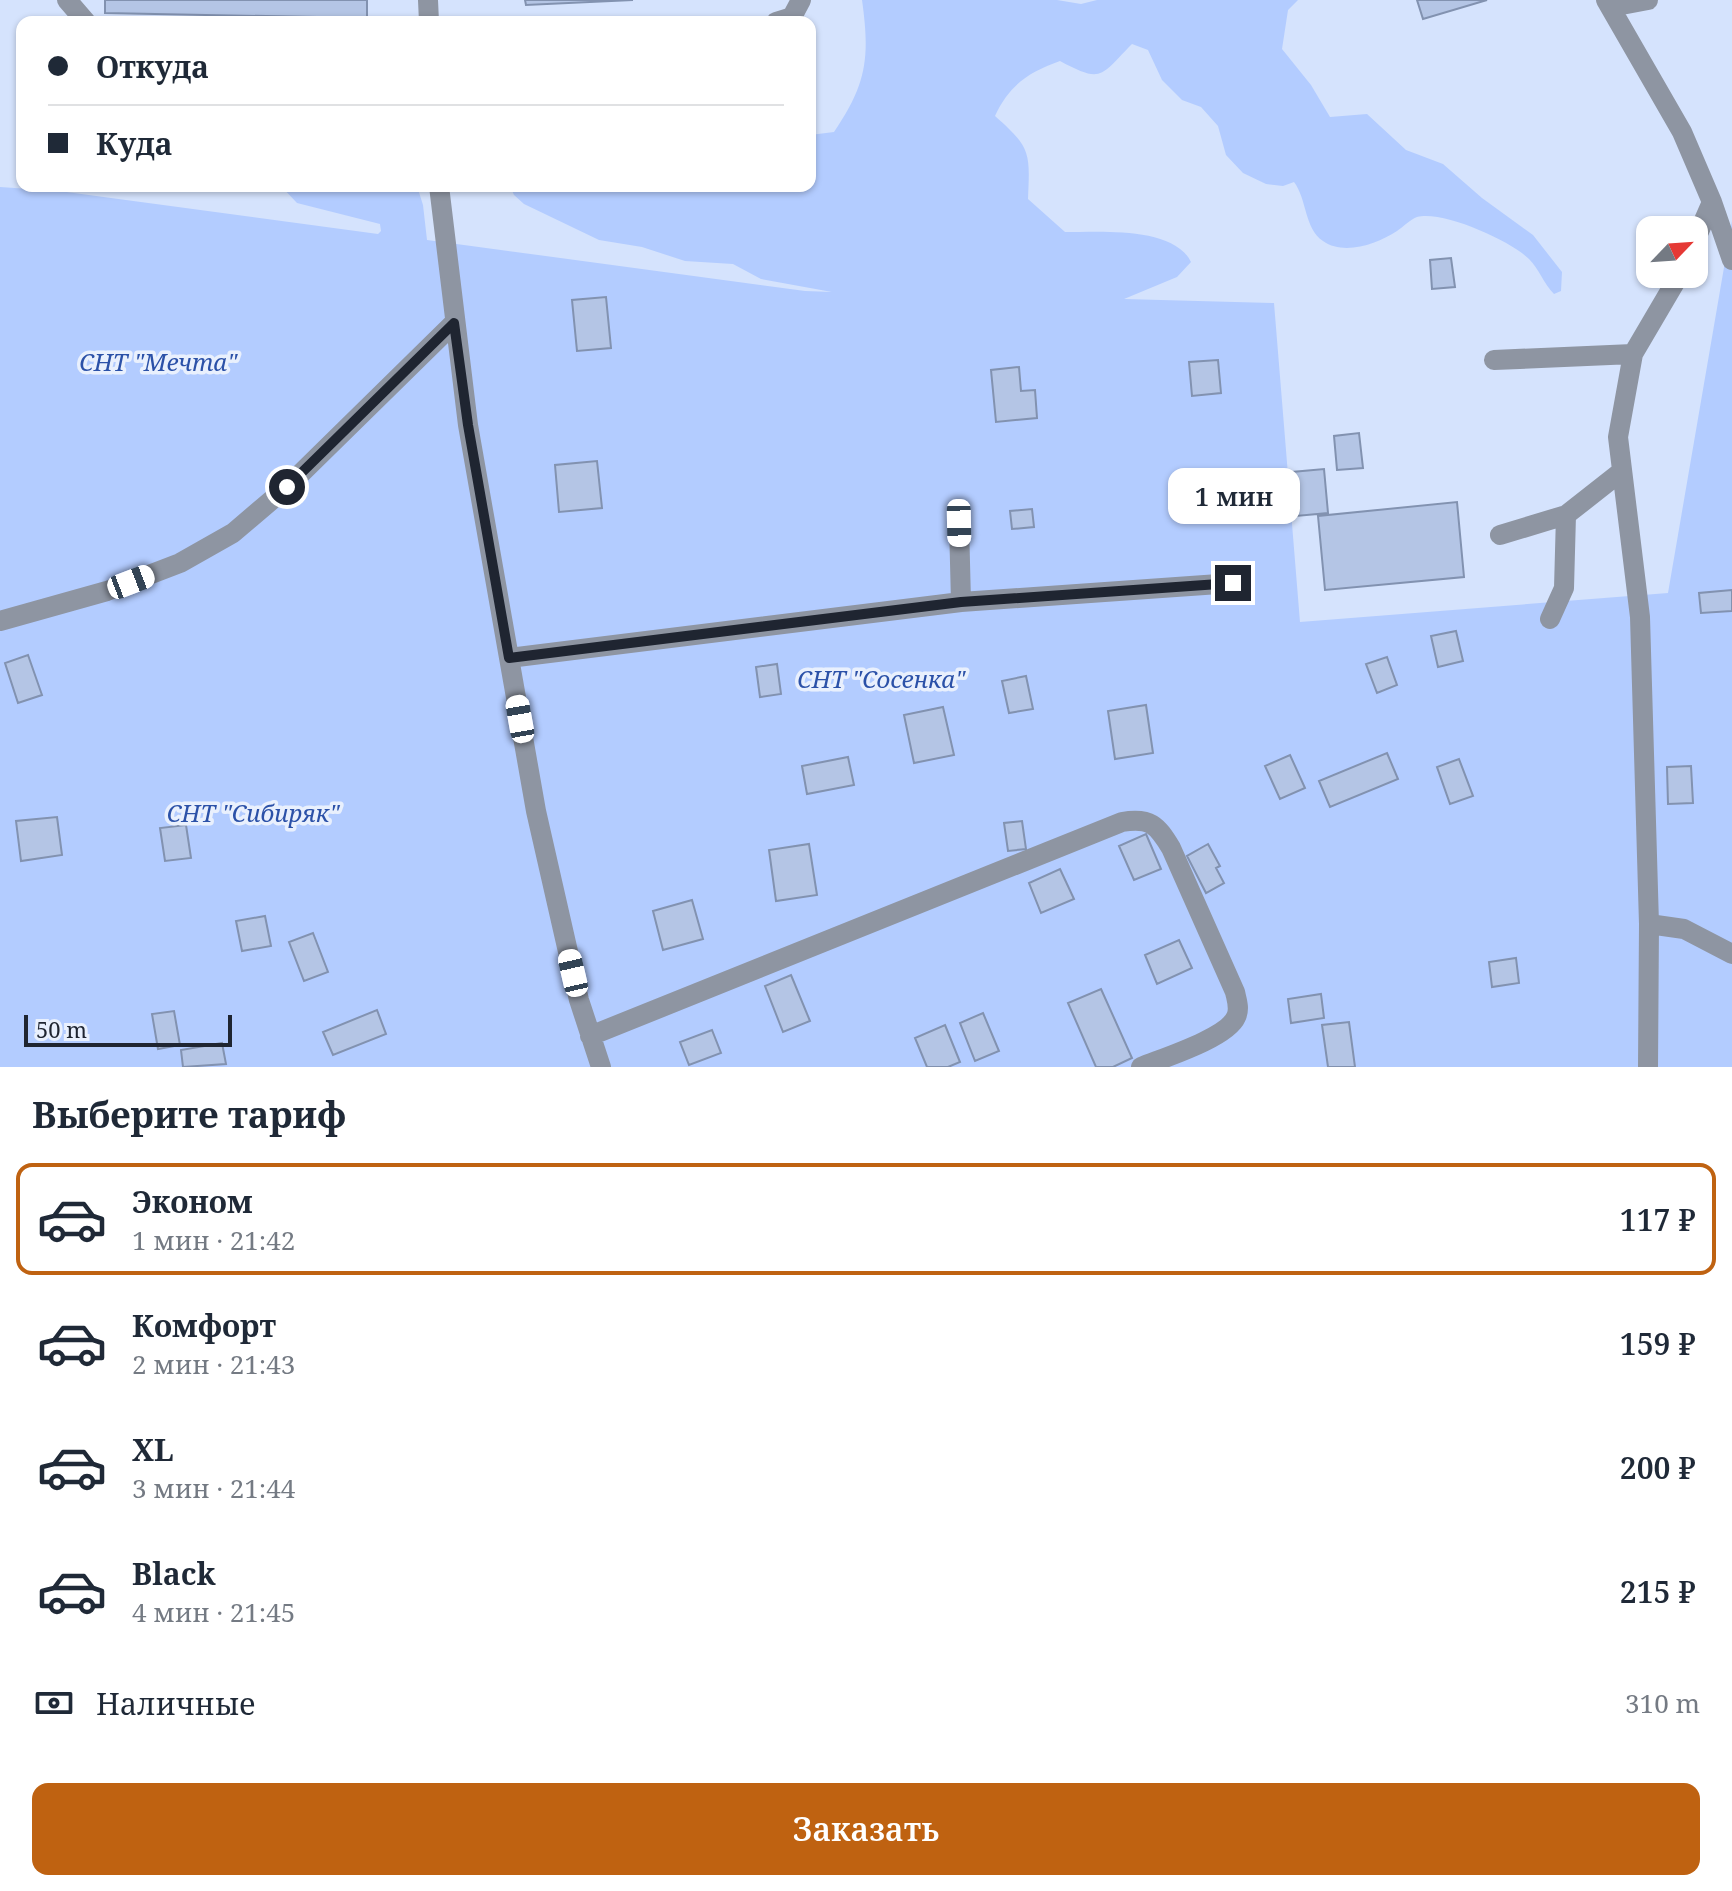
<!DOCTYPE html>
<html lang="ru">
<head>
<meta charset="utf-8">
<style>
  :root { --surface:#fff; --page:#f6f6f7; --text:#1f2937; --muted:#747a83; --line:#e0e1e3; --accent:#bf6211 }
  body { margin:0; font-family:"Noto Serif",serif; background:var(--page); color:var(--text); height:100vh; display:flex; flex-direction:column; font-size:30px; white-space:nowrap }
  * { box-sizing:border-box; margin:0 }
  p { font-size:26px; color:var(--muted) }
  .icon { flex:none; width:44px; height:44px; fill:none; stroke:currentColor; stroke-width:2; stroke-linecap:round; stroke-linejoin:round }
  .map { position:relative; height:1067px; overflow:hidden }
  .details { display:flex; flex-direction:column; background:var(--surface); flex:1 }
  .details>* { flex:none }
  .hud { position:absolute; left:16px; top:16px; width:800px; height:176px; border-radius:16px; box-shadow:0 2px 6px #0004; display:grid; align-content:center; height:176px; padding:0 32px; background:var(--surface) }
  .needle { width:52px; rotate:65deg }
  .fabs { position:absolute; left:1636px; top:216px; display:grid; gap:16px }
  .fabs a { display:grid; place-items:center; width:72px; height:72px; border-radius:16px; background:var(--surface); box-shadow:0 2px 6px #0004; font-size:40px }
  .scale { position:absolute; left:24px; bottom:20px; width:208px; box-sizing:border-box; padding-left:8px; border:4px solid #1f2531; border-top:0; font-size:22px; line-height:28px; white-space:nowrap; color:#1f2531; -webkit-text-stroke:6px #e9f0fd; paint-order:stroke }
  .end { position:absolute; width:36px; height:36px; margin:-18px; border:10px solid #1f2531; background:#fff; box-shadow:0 0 0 4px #fff }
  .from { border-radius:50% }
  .bubble { position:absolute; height:56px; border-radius:16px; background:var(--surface); box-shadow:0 2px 6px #0004; font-size:26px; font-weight:600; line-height:56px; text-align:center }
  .car { position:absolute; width:24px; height:48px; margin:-24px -12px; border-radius:10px; box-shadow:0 0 6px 2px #0007; background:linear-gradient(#fff 24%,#345 0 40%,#fff 0 76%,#345 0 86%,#fff 0) }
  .hud b { display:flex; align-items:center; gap:28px; height:76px; font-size:30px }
  .hud b+b { border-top:2px solid var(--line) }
  .hud i { width:20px; height:20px; background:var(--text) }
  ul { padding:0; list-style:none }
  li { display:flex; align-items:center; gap:24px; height:112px; margin:0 16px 12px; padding:0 16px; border:4px solid transparent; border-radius:16px }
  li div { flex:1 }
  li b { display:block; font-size:30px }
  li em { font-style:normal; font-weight:600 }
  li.selected { border-color:var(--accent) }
  li>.icon { width:72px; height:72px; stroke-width:1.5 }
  h2 { padding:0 32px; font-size:36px; line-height:96px }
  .pay { display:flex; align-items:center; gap:20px; height:88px; padding:0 32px; font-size:30px }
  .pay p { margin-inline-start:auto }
  .cta { display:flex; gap:16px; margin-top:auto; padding:16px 32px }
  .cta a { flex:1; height:92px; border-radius:16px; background:var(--accent); color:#fff; font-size:32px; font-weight:600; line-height:92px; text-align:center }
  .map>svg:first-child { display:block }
</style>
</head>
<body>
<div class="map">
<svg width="1732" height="1067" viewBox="0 0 1732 1067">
  <rect width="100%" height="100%" fill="#d5e3fd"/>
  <!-- green -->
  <path fill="#b3ccff" d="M862,0H1057L1081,4L1097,0H1298L1288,10L1282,49L1311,85L1330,117L1367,114L1406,150L1443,164L1482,198L1533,235L1562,272L1561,291L1554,294C1544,284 1539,269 1529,259C1511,241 1443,210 1417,217C1411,219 1403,227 1397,231C1377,244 1344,256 1323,241C1304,228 1307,199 1294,182L1283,186L1266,184L1243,173L1226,155L1218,126L1201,107L1182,100L1162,80L1148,50L1132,44C1100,76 1103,84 1060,61C1029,72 1009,85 995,116C1031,148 1030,152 1028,199L1065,232C1099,232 1174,226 1191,262L1177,277L1124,299L1274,303L1300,622L1668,593L1732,221V1067H0V187L59,191L378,234L381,231L380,224L297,203L281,186H417L423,205L427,240L805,291L832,292L761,279L733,264L685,261L642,247L599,240L524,204L514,195L510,186H810V135L834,132C867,84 870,57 862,0Z"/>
  <!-- building -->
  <path fill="#b4c5e5" stroke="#8292b0" stroke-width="2" d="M105,0H367V18L105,13Z
    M525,0H633L526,5Z
    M1417,0H1487L1423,19Z
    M1451,258L1455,287L1432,289L1430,260Z
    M606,297L611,348L577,351L572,300Z
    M1218,360L1221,393L1192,396L1189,362Z
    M1019,367L1021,391L1035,390L1037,418L996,422L991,370Z
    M1359,433L1363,468L1337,470L1334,436Z
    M597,461L602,508L559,512L555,465Z
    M1324,469L1328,513L1296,516L1292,472Z
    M1457,502L1464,577L1325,590L1318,516Z
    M1032,509L1034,527L1012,529L1010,511Z
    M1732,590V611L1701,613L1699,593Z
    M1456,631L1463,661L1438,667L1431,636Z
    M28,655L42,695L18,703L5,663Z
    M1387,657L1397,685L1377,693L1366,664Z
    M777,664L781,694L760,697L756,667Z
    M1026,676L1033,709L1009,713L1002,681Z
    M1146,705L1153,753L1115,759L1108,711Z
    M943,707L954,755L914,763L904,715Z
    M1387,753L1398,779L1330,807L1319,781Z
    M1290,755L1305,788L1280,799L1265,766Z
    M848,757L854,785L807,794L802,766Z
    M1459,759L1473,796L1450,804L1437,767Z
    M1691,766L1693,803L1668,804L1667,767Z
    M57,817L62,855L21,861L16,821Z
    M1022,821L1026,849L1008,851L1004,823Z
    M186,825L191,858L165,861L160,828Z
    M1146,834L1161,869L1134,880L1119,846Z
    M809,844L817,895L776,901L769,850Z
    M1208,844L1220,866L1216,868L1224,883L1206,893L1187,856Z
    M1060,869L1074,899L1041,913L1029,883Z
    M692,900L703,939L663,950L653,911Z
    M265,916L271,946L242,951L236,921Z
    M313,933L328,972L304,981L289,942Z
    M1179,940L1192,968L1157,984L1145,955Z
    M1516,958L1519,983L1492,987L1489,962Z
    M791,975L810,1021L783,1032L765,986Z
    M1101,989L1132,1058L1113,1067H1096L1068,1003Z
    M1321,994L1324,1018L1291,1023L1288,999Z
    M377,1010L386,1034L333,1055L323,1032Z
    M174,1011L180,1045L158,1049L152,1014Z
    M983,1013L999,1051L975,1061L960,1023Z
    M1349,1022L1355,1067H1328L1322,1025Z
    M945,1025L960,1062L948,1067H927L915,1038Z
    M712,1030L721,1053L689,1065L680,1042Z
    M222,1043L226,1064L183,1067L181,1050Z"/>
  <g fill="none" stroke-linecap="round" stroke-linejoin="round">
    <!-- minor -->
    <path stroke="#8e95a2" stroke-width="20" d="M67,0L86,22
      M428,0L429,22
      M1606,0L1682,132L1712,202L1732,260
      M1611,7L1648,0
      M776,22L792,17L801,0
      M439,186L468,425L536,811L579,1000L601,1067
      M1694,243L1712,202
      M1494,360L1633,354
      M1500,535L1566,515L1622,471
      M961,602L1233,583
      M1550,619L1564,588L1566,515
      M0,621L107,591L180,563L233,533L287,487L454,323
      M509,658L961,602L959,523
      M1649,924L1684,929L1732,954
      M590,1036L1122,822C1150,817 1157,825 1171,848L1235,992C1237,1001 1240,1009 1236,1017C1227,1038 1163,1058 1141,1067
      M1648,1067L1649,924L1640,617L1618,437L1633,354L1680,274"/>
  </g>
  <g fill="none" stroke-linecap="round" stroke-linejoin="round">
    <!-- route -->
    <path stroke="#1f2531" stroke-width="10" d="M287,487L454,323L468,425L509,658L961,602L1233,583"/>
  </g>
  <g text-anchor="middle" stroke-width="7" stroke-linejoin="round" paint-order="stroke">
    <!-- park labels -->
    <g font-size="24" font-style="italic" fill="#2b51a8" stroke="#e9f0fd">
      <text x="158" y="371">СНТ "Мечта"</text>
      <text x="881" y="688">СНТ "Сосенка"</text>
      <text x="253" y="822">СНТ "Сибиряк"</text>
    </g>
  </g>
</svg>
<div class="fabs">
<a><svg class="needle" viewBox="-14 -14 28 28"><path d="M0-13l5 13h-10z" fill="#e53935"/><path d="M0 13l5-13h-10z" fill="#747a83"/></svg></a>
</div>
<div class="scale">50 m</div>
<i class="end from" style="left:287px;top:487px"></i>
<i class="end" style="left:1233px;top:583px"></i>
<div class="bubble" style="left:1168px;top:468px;width:132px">1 мин</div>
<i class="car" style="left:959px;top:523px;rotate:179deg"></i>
<i class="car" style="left:131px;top:582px;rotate:69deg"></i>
<i class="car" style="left:520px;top:719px;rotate:350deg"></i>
<i class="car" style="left:573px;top:973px;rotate:347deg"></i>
<div class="hud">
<b><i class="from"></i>Откуда</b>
<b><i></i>Куда</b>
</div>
</div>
<section class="details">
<h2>Выберите тариф</h2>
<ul>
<li class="selected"><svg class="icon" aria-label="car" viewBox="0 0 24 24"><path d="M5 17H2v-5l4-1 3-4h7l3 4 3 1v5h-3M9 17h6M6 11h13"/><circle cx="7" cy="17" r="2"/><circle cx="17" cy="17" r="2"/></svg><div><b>Эконом</b><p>1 мин · 21:42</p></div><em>117 ₽</em></li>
<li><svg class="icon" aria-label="car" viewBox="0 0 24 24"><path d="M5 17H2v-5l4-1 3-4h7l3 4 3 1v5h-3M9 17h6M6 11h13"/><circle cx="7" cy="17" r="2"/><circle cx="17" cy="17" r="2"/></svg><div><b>Комфорт</b><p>2 мин · 21:43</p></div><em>159 ₽</em></li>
<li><svg class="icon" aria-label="car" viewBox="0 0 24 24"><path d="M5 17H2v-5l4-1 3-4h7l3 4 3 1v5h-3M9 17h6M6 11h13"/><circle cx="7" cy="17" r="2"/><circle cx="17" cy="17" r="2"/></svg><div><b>XL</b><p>3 мин · 21:44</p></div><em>200 ₽</em></li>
<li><svg class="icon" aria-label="car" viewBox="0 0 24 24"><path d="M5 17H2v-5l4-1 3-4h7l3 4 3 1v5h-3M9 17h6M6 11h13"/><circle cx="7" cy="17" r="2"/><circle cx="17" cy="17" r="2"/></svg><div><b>Black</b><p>4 мин · 21:45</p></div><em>215 ₽</em></li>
</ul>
<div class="pay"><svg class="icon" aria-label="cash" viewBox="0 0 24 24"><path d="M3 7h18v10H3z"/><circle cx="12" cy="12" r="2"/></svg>Наличные<p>310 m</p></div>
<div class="cta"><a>Заказать</a></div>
</section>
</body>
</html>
